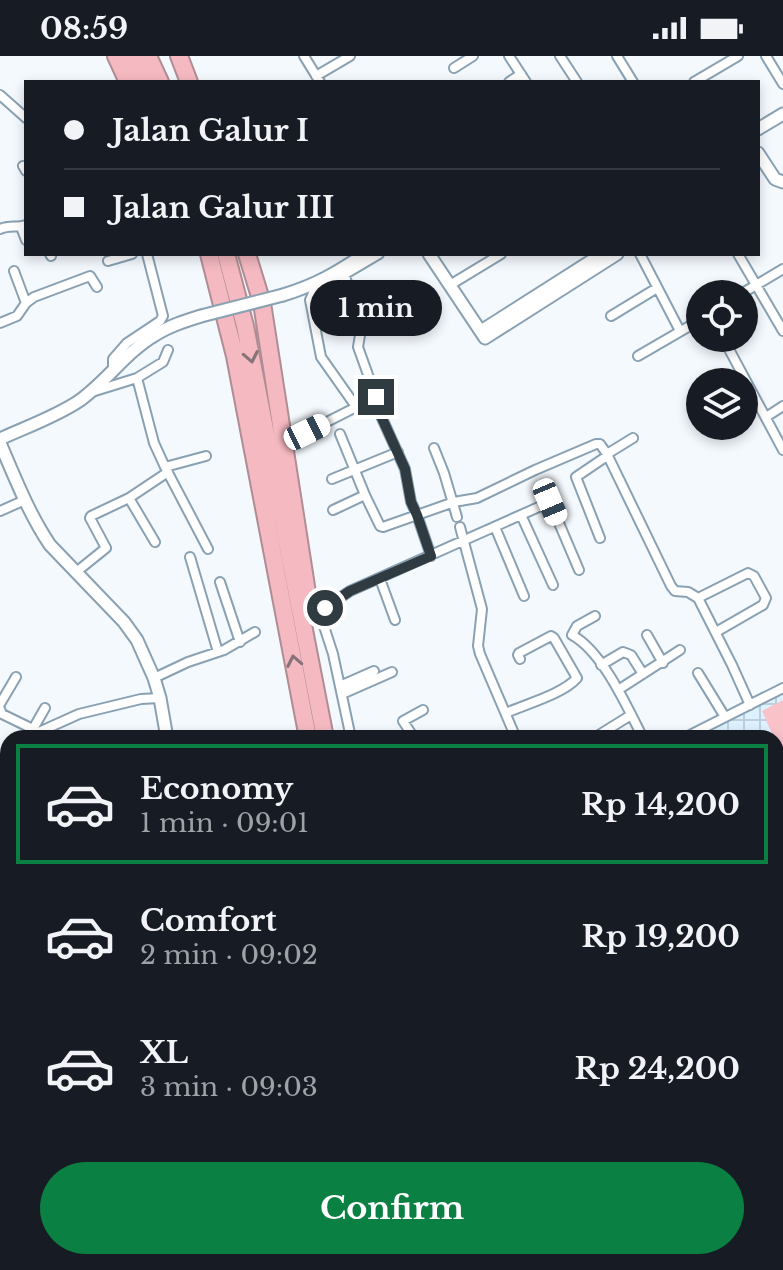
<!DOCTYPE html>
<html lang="en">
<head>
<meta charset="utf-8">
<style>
  :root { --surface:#171b24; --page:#242831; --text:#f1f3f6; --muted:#9ea1a6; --line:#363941; --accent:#0b8043 }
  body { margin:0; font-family:"Libre Baskerville",serif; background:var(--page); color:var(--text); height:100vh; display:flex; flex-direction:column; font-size:30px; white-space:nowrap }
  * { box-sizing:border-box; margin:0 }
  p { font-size:26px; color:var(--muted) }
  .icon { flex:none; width:44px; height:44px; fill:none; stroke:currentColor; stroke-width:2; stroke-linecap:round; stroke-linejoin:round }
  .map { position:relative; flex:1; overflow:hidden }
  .details { position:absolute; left:0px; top:674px; width:784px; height:540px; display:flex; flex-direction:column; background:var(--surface); border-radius:24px 24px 0 0; box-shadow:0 4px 12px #0003 }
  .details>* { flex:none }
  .top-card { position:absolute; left:24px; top:24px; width:736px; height:176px; border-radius:0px; box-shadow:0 4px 12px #0003; display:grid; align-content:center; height:176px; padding:0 40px; background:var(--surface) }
  .buttons { position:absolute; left:686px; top:224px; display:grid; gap:16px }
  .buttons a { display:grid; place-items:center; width:72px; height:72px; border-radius:50%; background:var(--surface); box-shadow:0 4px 12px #0003; font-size:40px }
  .end { position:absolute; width:36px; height:36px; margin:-18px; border:10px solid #303a41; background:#fff; box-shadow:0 0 0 4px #fff }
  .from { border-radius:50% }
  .bubble { position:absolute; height:56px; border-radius:28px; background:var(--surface); box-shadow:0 4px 12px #0003; font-size:26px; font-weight:700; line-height:56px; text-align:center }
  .car { position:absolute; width:24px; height:48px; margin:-24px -12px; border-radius:10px; box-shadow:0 0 6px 2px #0007; background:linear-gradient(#fff 24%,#345 0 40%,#fff 0 76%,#345 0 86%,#fff 0) }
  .top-card b { display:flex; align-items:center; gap:28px; height:76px; font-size:30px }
  .top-card b+b { border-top:2px solid var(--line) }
  .top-card i { width:20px; height:20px; background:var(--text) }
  ul { padding:14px 0 0; list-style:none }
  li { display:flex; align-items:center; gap:24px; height:120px; margin:0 16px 12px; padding:0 24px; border:4px solid transparent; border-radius:0px }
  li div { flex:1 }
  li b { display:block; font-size:30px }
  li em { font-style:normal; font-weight:700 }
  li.current { border-color:var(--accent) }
  li>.icon { width:72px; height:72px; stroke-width:1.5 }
  .cta { display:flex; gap:16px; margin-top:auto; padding:16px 40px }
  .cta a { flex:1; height:92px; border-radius:48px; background:var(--accent); color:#fff; font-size:32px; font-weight:700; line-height:92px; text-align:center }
  .status { display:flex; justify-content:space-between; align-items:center; height:56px; padding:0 40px; background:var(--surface); direction:ltr }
  .status svg { height:22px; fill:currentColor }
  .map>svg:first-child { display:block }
</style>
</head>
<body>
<div class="status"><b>08:59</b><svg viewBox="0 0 49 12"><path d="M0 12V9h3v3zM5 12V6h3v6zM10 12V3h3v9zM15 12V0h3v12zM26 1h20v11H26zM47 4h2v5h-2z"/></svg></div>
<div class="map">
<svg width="783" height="1214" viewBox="0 0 783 1214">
  <defs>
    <pattern id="industrial-grid" width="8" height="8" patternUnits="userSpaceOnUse" patternTransform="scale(2)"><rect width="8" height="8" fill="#ddf1ff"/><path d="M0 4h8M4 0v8" fill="none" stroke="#becfdc"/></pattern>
  </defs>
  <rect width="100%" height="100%" fill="#f4f9fd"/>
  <!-- industrial -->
  <path fill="url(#industrial-grid)" d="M783,638V1007L776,994V682H696Z"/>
  <!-- green -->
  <path fill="#f9c2c9" d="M783,644V702L776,687V682H774L762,655Z"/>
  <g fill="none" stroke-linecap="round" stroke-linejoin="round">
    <!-- minor casing -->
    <g stroke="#89a1b2" stroke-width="12">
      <path id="minor" d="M304,0L320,26
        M509,0L526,26
        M560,0L577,26
        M617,0L633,26
        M766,0L783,28
        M454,12L473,0
        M316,20L350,0
        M509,26L521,18
        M694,26L738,0
        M0,39L26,62
        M23,110L26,115
        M21,171L26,184
        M0,173C9,169 17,172 26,169
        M50,198L51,200
        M640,198L680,275
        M738,198L783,275
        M108,205L132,198
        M14,215L26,247
        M345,219L360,279L358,291L376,341V349L405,413L411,446L417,459L431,500
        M450,229L501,198
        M741,238L783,213
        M611,260L657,232
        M0,267L17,260L26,247L34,241L90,220L97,231
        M723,282L783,394
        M638,300L700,264
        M113,315V303L127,287L160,265L163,260L147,198
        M137,322L154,387L165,411L208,493
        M95,335L137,322L163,306L168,294
        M357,352L321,301L310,244L313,237L379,198
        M766,361L783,350
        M307,376L376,341
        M434,392L444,417L457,461
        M607,398L633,382
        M165,411L206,400
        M332,423L398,396
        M365,439L380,470L383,471L454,446L477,442L535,414L596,388H600L607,398L671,530L675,535L688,536L698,542
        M129,442L155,486
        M333,454L365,439L340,378
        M0,455L25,444
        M521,459L553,529
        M460,471L482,553L478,590L480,598L516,682
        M495,471L524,540
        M600,482L576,421L607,400
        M190,501L218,596
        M75,517L106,492L90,462L91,460L129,442L168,416
        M380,523L395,564
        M220,526L240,586
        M698,542L748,517L754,520L766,542L763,549L716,576
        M698,542L732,609L750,649
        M595,560L577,570L572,579C603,596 627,651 643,682
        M647,579L663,607
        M601,609L623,596L631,599L643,618
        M698,617L725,661
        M154,622L188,606L224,594L255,576
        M340,630L374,615
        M618,634L680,594
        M342,638L392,616
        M0,648L16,621
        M0,653L2,658L39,676L43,682
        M506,657C526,648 563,638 577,622L554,582L551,580L519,597L518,599L520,603
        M33,673L45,652
        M39,676L79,658L141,643L160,642
        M351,682L333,598L321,561L325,552L350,535L550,446L579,514
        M414,682L403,665L423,654
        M594,682L631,659
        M684,682L783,632
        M776,994L783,1008
        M776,1025L783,1021
        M776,1059L779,1068L776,1074
        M776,1108L783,1120
        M0,1126L8,1119
        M0,1157L8,1153
        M30,1206L35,1208L39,1206
        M59,1206L64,1214
        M589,1206L595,1214
        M697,1206L700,1214
        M748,1206L752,1214
        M138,1214L150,1206
        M261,1214L277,1206"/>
    </g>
    <!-- tertiary casing -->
    <g stroke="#89a1b2" stroke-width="15">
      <path id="tertiary" d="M758,73L783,58
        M758,97L775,123L783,126
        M429,198L485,282L617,198
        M283,239C316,229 336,217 365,198
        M481,275L602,198
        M0,383C26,371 55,361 79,345C106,326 126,296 155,279C169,270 185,265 201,260
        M0,387C15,422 29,458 50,489L124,566L137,584L154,622L160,642L167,682
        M483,1206L486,1214"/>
    </g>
    <!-- motorway casing -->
    <g stroke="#b08d94" stroke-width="20">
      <path id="motorway" d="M116,0L128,26
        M131,0L143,26
        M148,0L160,26
        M179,0L189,26
        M209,198L235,300L308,682
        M226,198L245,270L325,682
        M247,198L262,247L308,543
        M361,1214L362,1206
        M377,1214L378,1206"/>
    </g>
    <!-- minor -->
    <use href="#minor" stroke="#fff" stroke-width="8"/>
    <!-- tertiary -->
    <use href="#tertiary" stroke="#fff" stroke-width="11"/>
    <!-- motorway -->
    <use href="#motorway" stroke="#f5b9c1" stroke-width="16"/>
    <!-- tertiary-bridge casing -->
    <g stroke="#89a1b2" stroke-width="15" stroke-linecap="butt">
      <path id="tertiary-bridge" d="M201,260L283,239"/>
    </g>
    <!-- tertiary-bridge -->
    <use href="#tertiary-bridge" stroke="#fff" stroke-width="11"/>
  </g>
  <!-- one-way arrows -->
  <defs><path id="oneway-chevron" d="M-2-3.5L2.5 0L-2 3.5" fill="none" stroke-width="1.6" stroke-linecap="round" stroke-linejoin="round" transform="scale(2)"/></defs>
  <g stroke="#89737b">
    <use href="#oneway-chevron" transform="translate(251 301) rotate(79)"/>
    <use href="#oneway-chevron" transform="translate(294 605) rotate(-101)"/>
  </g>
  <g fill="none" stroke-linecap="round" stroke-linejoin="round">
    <!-- route -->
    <path stroke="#303a41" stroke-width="10" d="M325,552L350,535L431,500L417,459L411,446L405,413L376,349V341"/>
  </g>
</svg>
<div class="buttons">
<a><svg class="icon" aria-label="locate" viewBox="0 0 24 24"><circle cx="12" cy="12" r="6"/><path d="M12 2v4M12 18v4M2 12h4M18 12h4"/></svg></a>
<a><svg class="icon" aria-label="layers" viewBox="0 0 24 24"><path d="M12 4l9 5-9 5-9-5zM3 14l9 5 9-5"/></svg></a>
</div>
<i class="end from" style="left:325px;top:552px"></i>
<i class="end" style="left:376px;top:341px"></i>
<div class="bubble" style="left:310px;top:224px;width:132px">1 min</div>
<i class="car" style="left:307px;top:376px;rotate:64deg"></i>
<i class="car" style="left:550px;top:446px;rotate:157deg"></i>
<div class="top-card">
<b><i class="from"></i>Jalan Galur I</b>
<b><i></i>Jalan Galur III</b>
</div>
<section class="details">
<ul>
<li class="current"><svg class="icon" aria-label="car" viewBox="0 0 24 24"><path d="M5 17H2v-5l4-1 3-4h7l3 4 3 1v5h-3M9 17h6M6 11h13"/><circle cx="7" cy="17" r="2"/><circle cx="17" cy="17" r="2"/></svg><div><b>Economy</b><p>1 min · 09:01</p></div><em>Rp 14,200</em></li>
<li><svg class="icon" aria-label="car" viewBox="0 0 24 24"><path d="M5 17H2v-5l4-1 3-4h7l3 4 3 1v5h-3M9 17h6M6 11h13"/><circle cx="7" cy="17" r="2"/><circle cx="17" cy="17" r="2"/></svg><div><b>Comfort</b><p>2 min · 09:02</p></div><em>Rp 19,200</em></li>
<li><svg class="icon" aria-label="car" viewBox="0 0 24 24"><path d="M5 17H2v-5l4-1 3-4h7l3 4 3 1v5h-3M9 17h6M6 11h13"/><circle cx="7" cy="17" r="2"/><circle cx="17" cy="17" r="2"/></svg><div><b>XL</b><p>3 min · 09:03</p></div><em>Rp 24,200</em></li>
</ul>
<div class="cta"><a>Confirm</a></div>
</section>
</div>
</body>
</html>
